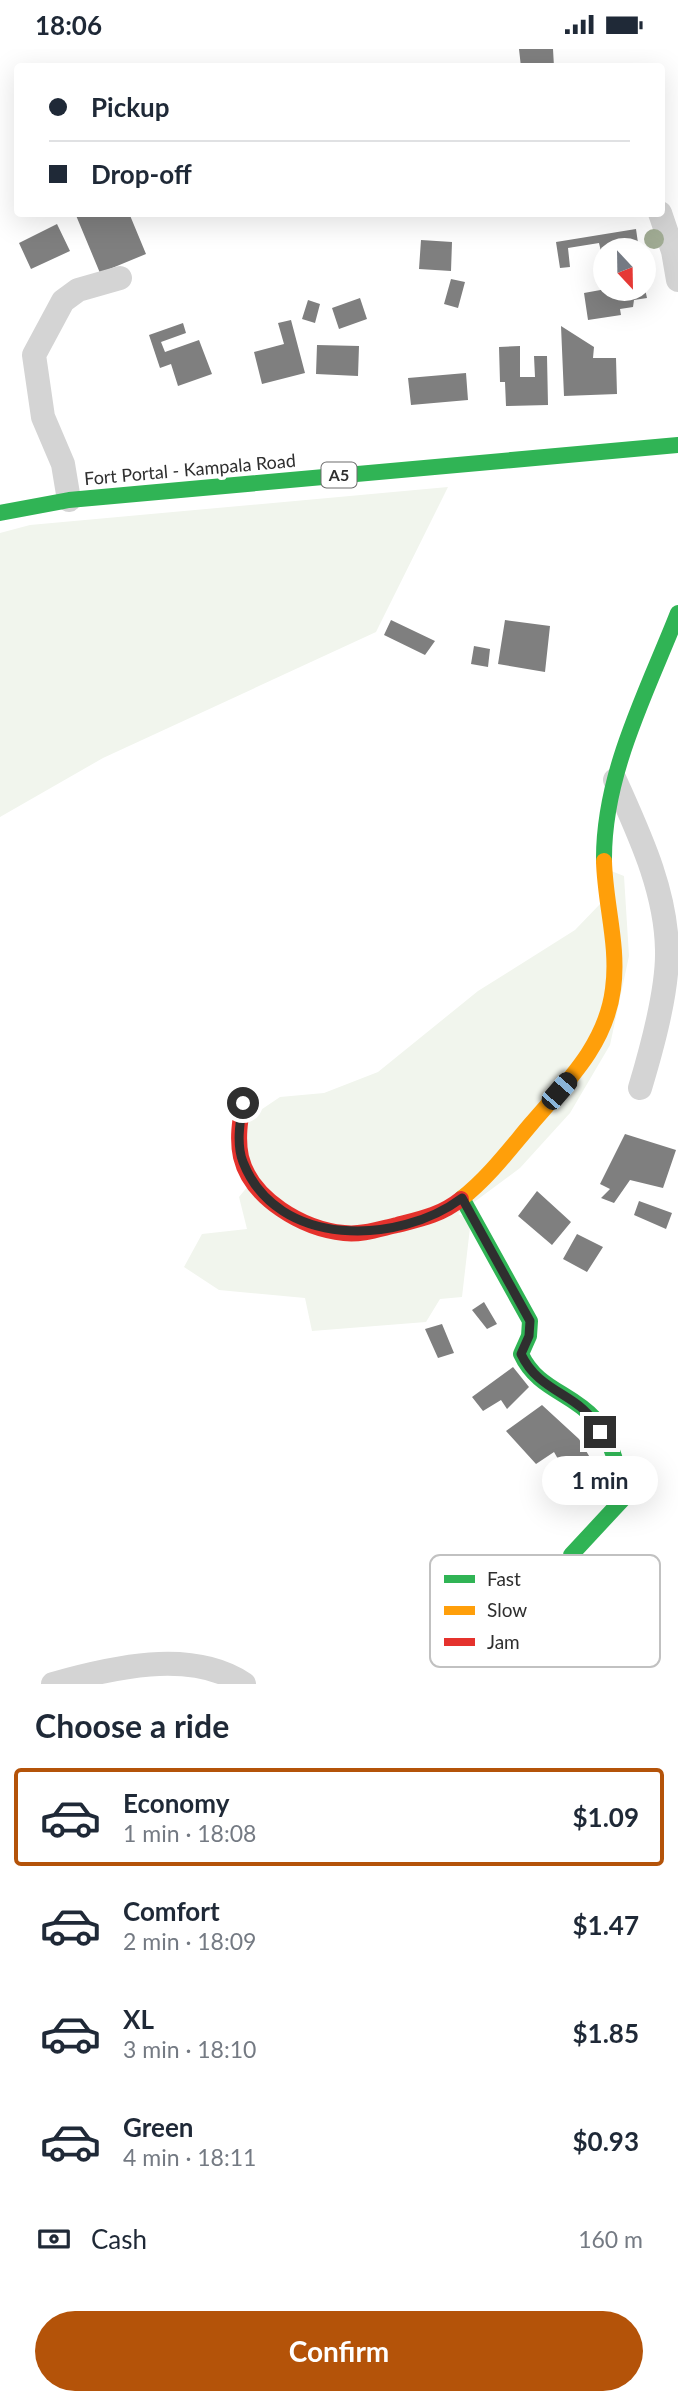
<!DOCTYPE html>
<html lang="en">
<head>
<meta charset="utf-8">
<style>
  :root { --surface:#fff; --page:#f6f6f7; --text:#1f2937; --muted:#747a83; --line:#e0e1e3; --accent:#b45309 }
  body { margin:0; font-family:Lato,sans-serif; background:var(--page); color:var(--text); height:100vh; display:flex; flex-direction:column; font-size:26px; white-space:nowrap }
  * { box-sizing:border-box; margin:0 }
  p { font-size:23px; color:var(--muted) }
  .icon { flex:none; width:38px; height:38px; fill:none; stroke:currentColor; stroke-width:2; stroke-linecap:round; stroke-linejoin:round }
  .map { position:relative; height:1635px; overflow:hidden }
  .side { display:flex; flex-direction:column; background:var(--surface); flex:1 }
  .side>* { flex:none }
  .guide { position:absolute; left:14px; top:14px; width:651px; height:154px; border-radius:7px; box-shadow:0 7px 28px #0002; display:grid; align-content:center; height:154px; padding:0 35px; background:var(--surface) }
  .needle { width:46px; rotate:158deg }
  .buttons { position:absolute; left:593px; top:189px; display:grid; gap:14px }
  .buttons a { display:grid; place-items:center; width:63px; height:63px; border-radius:50%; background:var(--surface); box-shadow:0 7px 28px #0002; font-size:35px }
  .end { position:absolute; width:32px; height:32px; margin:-16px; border:9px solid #2f2f2f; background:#fff; box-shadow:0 0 0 4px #fff }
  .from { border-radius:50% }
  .bubble { position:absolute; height:49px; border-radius:24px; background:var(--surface); box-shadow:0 7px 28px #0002; font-size:23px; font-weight:700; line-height:49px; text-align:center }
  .car { position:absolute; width:21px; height:42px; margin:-21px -10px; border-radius:9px; box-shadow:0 0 5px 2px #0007; background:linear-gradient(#222 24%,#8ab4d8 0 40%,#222 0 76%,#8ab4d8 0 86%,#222 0) }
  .guide b { display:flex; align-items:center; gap:24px; height:66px; font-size:26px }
  .guide b+b { border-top:2px solid var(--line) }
  .guide i { width:18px; height:18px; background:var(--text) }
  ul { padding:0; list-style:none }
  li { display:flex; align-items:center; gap:21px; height:98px; margin:0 14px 10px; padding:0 21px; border:4px solid transparent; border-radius:7px }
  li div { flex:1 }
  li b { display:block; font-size:26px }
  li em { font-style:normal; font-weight:700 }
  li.active { border-color:var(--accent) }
  li>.icon { width:63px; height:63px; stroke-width:1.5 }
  h2 { padding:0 35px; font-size:32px; line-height:84px }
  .pay { display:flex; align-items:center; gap:18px; height:77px; padding:0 35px; font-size:26px }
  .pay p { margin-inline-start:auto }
  .primary-button { display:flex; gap:14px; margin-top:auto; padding:14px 35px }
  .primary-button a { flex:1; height:80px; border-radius:42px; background:var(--accent); color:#fff; font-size:28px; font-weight:700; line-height:80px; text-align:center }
  .status { display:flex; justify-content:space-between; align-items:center; height:49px; padding:0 35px; background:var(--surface); direction:ltr }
  .status svg { height:19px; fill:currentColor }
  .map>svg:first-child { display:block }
</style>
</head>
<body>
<div class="status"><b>18:06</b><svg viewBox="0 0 49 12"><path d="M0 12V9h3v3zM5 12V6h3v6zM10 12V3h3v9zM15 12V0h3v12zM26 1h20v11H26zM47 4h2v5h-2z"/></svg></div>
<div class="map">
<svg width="678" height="1635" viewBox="0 0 678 1635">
  <rect width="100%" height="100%" fill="#fff"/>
  <!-- green -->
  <path fill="#f1f5ed" d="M448,438L376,583L103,709L0,768V484L30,476Z
    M601,818L624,827L629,907L610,996L570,1064L520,1119L458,1165L471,1170L462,1248L440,1250L426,1273L312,1282L305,1249L219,1241L184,1218L202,1185L247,1180L239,1148L248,1137L246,1071L280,1048L324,1044L378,1023L478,942L575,881L601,854Z"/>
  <!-- building -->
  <path fill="#7f7f7f" d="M519,0H553L554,18H521Z
    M75,164H129L146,205L100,224Z
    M57,175L70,202L31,220L19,194Z
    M636,180L639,201H606V224L599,194L568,199L570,218L560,219L556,193Z
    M421,191L452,193L451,222L419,220Z
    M451,230L465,233L458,259L444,255Z
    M606,240H645L647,249L634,251L633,258L620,260L621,266L588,271L584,244Z
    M360,249L367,270L339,280L332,259Z
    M308,251L320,255L315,274L302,270Z
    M291,271L305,324L262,335L254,303L284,295L278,274Z
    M183,274L186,284L161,293L165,303L199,291L212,325L178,337L171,315L160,319L149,286Z
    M561,277L594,298L593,309H616L617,345L564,347Z
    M317,296L359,297L358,327L316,325Z
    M520,297V328H535L534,307H547L548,356L506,357L505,333H500L499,298Z
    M466,324L468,351L411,356L408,329Z
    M391,571L435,592L425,606L384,586Z
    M505,571L550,577L545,623L498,615Z
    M474,597L490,600L488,618L471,615Z
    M625,1085L676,1101L663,1139L630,1131L614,1154L601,1149L610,1140L600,1135Z
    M537,1142L571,1173L552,1196L518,1167Z
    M639,1152L672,1164L666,1180L634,1166Z
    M577,1185L603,1198L587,1223L563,1210Z
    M484,1253L497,1275L487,1280L472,1261Z
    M442,1275L454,1304L438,1309L425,1280Z
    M513,1318L529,1338L507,1360L501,1351L483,1362L472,1348Z
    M542,1356L579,1390L595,1417L570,1431L554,1403L536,1415L506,1382Z"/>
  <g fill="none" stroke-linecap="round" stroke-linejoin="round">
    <!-- street -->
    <path stroke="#d4d4d4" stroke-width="24" d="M660,164L673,202L678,231
      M69,451L63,415L43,368L34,306L63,252L78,241L120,229
      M615,731C639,785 666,841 667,901C668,942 652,999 640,1039
      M53,1635C110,1619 191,1599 244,1635"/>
    <!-- fast -->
    <path stroke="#30b455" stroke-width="16" d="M0,464L69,451L678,396
      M604,812C603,725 647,643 678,564
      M462,1149L530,1272L529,1287L521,1305C537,1340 570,1343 594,1369C611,1388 621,1426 623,1450L571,1506"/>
    <!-- slow -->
    <path stroke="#ff9f0a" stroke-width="16" d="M461,1150C488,1129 509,1101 531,1075C566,1034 606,996 613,940C619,897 605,855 604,812"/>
    <!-- jam -->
    <path stroke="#e5322d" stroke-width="16" d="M243,1054C240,1072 237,1090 241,1108C251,1150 303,1180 344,1184C362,1186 379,1180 397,1176C421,1170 441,1166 461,1150"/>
  </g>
  <!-- trees -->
  <circle fill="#a2ad95" cx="654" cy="190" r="10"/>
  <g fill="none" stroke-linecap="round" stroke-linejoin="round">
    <!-- route -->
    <path stroke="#2f2f2f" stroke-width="9" d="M243,1054C240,1073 236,1095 243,1113C277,1200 399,1196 462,1149L530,1272L529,1287L521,1305C540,1346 583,1344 600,1383"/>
  </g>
  <g text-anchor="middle" stroke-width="7" stroke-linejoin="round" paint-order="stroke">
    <!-- shield labels -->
    <rect fill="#fff" stroke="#6d6d6d" stroke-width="2" x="321.5" y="413.5" width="35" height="25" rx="5"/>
    <g font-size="16" font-weight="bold" fill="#2f2f2f">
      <text x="339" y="432">A5</text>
    </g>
    <!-- street labels -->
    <g font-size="18" fill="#2f2f2f" stroke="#fff">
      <text transform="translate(190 421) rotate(-5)" y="6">Fort Portal - Kampala Road</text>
    </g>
  </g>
  <!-- legend -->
  <rect x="430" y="1506" width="230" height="112" rx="10" fill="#fff" stroke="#c1c1c1" stroke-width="2"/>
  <rect x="444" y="1526" width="31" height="8" fill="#30b455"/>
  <rect x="444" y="1557" width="31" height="9" fill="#ff9f0a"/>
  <rect x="444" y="1589" width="31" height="8" fill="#e5322d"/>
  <g font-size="19" fill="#2f2f2f">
    <text x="487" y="1537">Fast</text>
    <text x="487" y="1568">Slow</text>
    <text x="487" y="1600">Jam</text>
  </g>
</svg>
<div class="buttons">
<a><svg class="needle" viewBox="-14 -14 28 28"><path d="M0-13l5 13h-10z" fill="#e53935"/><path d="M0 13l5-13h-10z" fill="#747a83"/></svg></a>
</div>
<i class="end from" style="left:243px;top:1054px"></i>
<i class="end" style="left:600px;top:1383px"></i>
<div class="bubble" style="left:542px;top:1407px;width:116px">1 min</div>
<i class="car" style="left:559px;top:1042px;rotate:41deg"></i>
<div class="guide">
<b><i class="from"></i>Pickup</b>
<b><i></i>Drop-off</b>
</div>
</div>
<section class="side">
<h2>Choose a ride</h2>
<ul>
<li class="active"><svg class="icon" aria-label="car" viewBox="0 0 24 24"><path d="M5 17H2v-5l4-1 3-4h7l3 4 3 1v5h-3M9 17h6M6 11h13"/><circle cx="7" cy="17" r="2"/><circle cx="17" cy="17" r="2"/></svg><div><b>Economy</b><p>1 min · 18:08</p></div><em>$1.09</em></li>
<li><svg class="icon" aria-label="car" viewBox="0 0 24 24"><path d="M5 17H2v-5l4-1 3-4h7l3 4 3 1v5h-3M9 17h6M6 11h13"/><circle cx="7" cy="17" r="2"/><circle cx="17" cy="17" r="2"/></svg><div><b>Comfort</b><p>2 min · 18:09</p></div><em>$1.47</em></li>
<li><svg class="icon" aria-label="car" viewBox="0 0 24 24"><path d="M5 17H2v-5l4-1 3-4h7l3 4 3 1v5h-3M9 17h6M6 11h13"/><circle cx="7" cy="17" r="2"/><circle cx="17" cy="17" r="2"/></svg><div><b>XL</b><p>3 min · 18:10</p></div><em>$1.85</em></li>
<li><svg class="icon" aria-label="car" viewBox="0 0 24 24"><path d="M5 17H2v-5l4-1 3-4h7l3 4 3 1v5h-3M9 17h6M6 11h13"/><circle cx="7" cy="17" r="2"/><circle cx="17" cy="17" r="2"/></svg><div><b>Green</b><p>4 min · 18:11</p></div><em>$0.93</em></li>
</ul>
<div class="pay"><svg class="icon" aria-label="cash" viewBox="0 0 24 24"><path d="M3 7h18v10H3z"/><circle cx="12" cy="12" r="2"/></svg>Cash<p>160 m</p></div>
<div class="primary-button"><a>Confirm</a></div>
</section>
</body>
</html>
